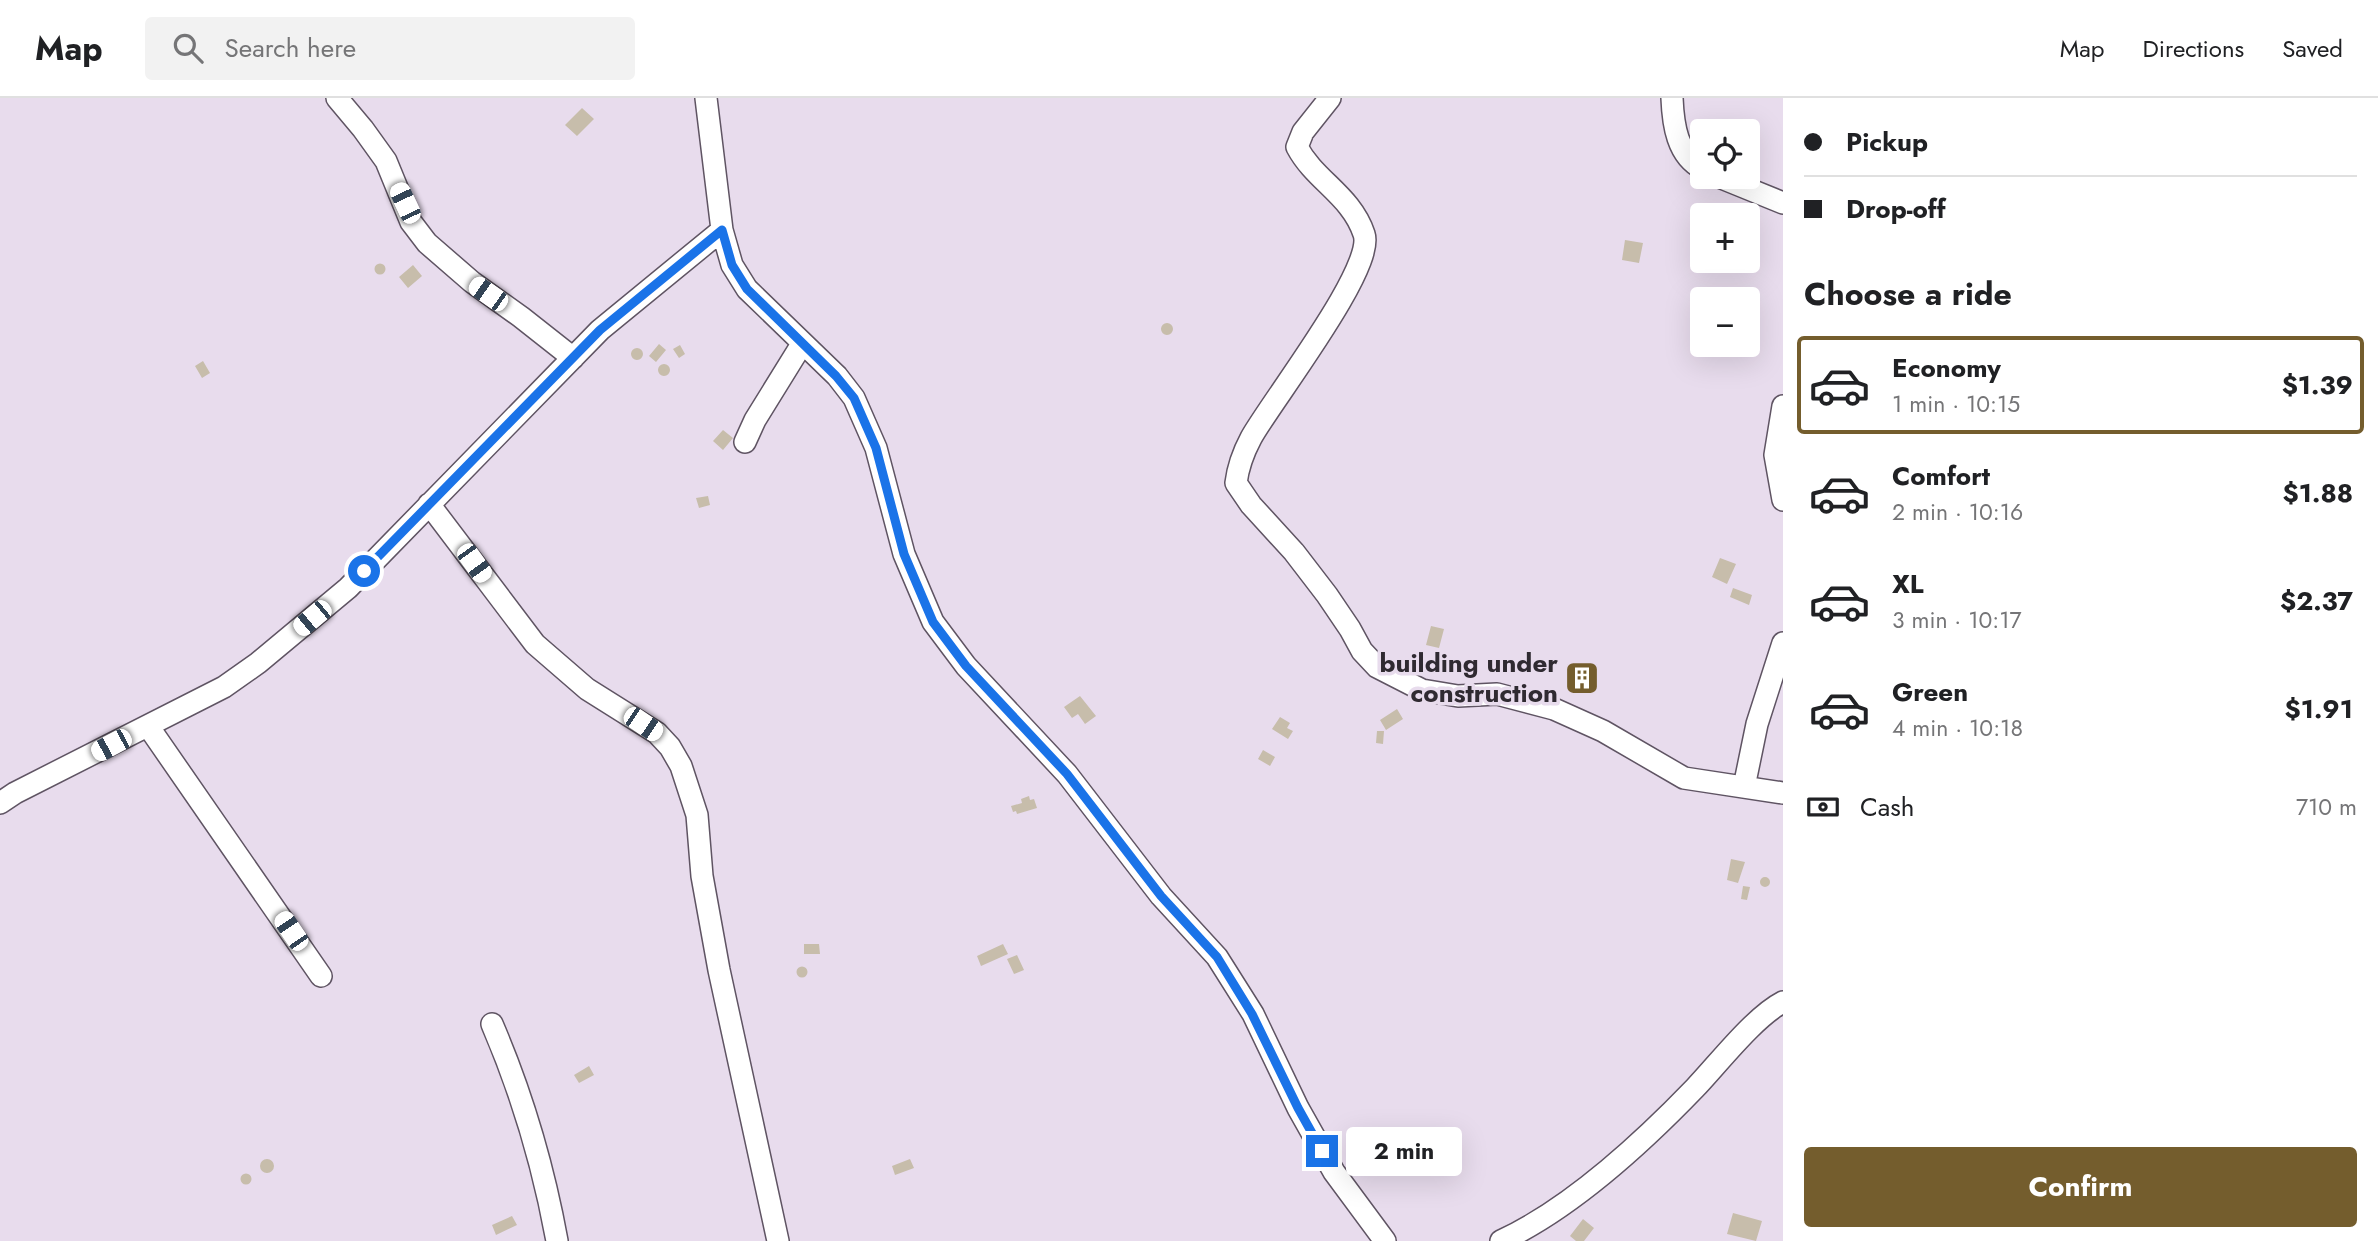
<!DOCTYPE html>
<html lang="en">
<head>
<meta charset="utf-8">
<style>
  :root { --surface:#fff; --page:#f2f2f2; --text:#202124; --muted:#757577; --line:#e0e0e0; --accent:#745d2d }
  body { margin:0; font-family:Jost,sans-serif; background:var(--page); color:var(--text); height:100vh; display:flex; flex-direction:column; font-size:26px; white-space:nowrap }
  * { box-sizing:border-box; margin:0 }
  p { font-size:23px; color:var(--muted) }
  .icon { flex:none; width:38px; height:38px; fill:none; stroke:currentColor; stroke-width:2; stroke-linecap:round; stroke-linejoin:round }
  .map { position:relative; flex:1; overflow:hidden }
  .drawer { display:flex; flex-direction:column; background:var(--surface); width:595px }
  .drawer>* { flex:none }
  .guide { display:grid; align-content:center; height:154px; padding:0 21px; background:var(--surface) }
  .buttons { position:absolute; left:1690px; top:21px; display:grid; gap:14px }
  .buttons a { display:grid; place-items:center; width:70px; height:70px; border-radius:7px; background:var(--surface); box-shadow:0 7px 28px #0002; font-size:35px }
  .end { position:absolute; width:32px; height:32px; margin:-16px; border:9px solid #1a73e8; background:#fff; box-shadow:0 0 0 4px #fff }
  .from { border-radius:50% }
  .bubble { position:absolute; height:49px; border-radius:7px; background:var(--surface); box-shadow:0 7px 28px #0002; font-size:23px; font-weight:700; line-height:49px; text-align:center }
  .car { position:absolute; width:21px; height:42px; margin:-21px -10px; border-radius:9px; box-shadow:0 0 5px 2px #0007; background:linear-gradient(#fff 24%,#345 0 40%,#fff 0 76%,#345 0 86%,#fff 0) }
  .guide b { display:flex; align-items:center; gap:24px; height:66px; font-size:26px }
  .guide b+b { border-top:2px solid var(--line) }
  .guide i { width:18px; height:18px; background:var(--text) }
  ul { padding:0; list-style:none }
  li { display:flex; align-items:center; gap:21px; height:98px; margin:0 14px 10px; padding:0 7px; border:4px solid transparent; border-radius:7px }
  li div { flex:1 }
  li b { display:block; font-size:26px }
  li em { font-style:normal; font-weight:700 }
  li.on { border-color:var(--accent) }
  li>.icon { width:63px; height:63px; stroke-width:1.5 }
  h2 { padding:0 21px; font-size:32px; line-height:84px }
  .pay { display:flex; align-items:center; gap:18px; height:77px; padding:0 21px; font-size:26px }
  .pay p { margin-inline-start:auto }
  .button { display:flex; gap:14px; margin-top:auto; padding:14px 21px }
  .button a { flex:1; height:80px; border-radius:7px; background:var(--accent); color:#fff; font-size:28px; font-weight:700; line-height:80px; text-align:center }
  header { display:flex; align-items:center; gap:42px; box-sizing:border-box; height:98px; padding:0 35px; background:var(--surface); border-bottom:2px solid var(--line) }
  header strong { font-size:33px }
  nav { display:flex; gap:38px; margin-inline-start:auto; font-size:24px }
  .search { width:490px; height:63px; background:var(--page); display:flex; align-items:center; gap:18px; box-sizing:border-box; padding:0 24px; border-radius:7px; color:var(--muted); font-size:26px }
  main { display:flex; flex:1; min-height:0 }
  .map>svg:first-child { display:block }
</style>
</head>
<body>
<header>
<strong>Map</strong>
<div class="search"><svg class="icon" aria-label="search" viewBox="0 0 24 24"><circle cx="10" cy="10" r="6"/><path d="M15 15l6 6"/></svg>Search here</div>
<nav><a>Map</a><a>Directions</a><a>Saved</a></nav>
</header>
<main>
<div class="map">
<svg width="1783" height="1143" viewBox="0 0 1783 1143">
  <rect width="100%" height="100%" fill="#e8dced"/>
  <!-- building -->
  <path fill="#c7bdab" d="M582,10L594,21L577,38L565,27Z
    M1625,142L1643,145L1639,165L1622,162Z
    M374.5 171a5.5 5.5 0 1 1 11 0a5.5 5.5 0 1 1-11 0Z
    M413,167L422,178L408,190L399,179Z
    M1161 231a6 6 0 1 1 12 0a6 6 0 1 1-12 0Z
    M659,246L666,252L656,264L649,258Z
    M680,247L685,256L679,260L673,251Z
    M631 256a6 6 0 1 1 12 0a6 6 0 1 1-12 0Z
    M203,263L210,275L202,280L195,268Z
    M658 272a6 6 0 1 1 12 0a6 6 0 1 1-12 0Z
    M723,332L733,340L723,352L713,343Z
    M708,398L710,407L699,410L696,400Z
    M1720,460L1736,466L1727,486L1712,479Z
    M1733,490L1752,497L1749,507L1730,499Z
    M1431,528L1444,531L1439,550L1426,547Z
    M1583,568L1591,572L1587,582L1592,584L1589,591L1574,585Z
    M1080,598L1096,618L1085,626L1078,616L1072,620L1064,609Z
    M1397,611L1403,621L1386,632L1380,622Z
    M1280,619L1290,625L1287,630L1293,633L1288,641L1272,631Z
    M1377,633H1384L1383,646L1376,645Z
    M1263,652L1275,659L1270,668L1258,661Z
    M1029,698L1030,702L1034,701L1037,710L1017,716L1016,713L1013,714L1011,708L1022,705L1021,701Z
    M1731,761L1745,764L1738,785L1727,782Z
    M1760 784a5 5 0 1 1 10 0a5 5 0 1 1-10 0Z
    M1743,788L1750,789L1747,802L1741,801Z
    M804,846H819L820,856H804Z
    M1003,846L1008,856L981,868L977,858Z
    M1017,857L1024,872L1014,876L1007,861Z
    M796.5 874a5.5 5.5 0 1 1 11 0a5.5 5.5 0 1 1-11 0Z
    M589,968L594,977L579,985L574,977Z
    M910,1061L914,1070L895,1077L892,1068Z
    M260 1068a7 7 0 1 1 14 0a7 7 0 1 1-14 0Z
    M240.5 1081a5.5 5.5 0 1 1 11 0a5.5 5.5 0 1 1-11 0Z
    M1733,1115L1762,1123L1756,1143L1727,1136Z
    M512,1118L517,1127L496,1137L492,1127Z
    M1583,1121L1594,1130L1584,1143H1576L1570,1138Z"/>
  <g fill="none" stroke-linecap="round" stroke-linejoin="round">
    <!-- minor casing -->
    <g stroke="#5f5463" stroke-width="24">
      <path id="minor" d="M337,0L363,31L386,63L411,124L427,145L472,184L521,219L573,260
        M706,0L722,132L732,167L747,191L837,278L854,300L876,350L904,456L933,524L966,568L1067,676L1161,798L1217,859L1253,916L1298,1010L1334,1074L1385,1143
        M1330,0L1303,34L1297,49C1315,83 1351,97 1364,136C1376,170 1270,305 1251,340C1243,355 1238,369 1236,385L1251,407L1294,454L1327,497L1350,531L1362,553L1377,569L1422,592L1458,598L1497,596L1554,611L1603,633L1684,680L1783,695
        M1672,0C1673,26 1677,58 1703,71
        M1719,79L1783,105
        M1783,308L1775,357L1783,402
        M745,344L755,322L802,246
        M429,406L535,546L587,591L657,635L670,649L681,668L697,717L702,778L719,872L778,1143
        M148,628L321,878
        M1744,689L1757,626L1783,545
        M0,705L15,695L224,589L258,565L348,490L600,232L722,132
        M492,926C523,998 543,1066 557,1143
        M1501,1143C1570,1111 1642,1045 1695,990C1718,966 1754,919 1783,904"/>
    </g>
    <!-- minor -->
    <use href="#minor" stroke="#fff" stroke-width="21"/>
  </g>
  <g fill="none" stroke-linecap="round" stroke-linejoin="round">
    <!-- route -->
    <path stroke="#1a73e8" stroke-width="9" d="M364,473L600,232L722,132L732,167L747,191L836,278L854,300L876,350L904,456L933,524L966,568L1067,676L1161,798L1217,859L1252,916L1298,1010L1322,1053"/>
  </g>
  <!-- icons -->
  <defs>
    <g id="building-square" transform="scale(1.75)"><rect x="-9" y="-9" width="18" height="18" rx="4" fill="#745d2d" stroke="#e8dced"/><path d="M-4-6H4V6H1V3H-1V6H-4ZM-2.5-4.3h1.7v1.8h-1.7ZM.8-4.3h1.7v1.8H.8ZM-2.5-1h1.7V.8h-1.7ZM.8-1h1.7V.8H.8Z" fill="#fff"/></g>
  </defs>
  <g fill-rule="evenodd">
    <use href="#building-square" x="1582" y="580"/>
  </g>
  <g text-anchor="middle" stroke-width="7" stroke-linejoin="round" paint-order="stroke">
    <!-- poi labels -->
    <g font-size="26" font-weight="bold" fill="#2f2a31" stroke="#e8dced" text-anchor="end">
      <text x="1558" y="574">building under<tspan x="1558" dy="30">construction</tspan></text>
    </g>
  </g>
</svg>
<div class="buttons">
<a><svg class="icon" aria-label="locate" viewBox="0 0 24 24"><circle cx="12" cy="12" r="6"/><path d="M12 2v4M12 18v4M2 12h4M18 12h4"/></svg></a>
<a>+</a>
<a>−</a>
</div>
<i class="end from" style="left:364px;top:473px"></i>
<i class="end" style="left:1322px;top:1053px"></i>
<div class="bubble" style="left:1346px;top:1029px;width:116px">2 min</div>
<i class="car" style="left:405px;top:105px;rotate:335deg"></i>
<i class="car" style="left:488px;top:196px;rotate:305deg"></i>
<i class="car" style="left:474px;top:465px;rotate:144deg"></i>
<i class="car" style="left:312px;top:520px;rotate:230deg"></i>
<i class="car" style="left:643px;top:626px;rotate:124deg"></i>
<i class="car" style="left:111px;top:647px;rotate:242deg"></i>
<i class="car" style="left:291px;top:833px;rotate:326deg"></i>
</div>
<section class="drawer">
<div class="guide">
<b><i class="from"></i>Pickup</b>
<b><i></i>Drop-off</b>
</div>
<h2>Choose a ride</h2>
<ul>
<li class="on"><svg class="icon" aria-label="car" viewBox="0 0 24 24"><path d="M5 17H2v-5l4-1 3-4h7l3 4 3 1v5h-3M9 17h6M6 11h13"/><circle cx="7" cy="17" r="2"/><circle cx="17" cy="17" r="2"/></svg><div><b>Economy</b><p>1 min · 10:15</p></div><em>$1.39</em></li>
<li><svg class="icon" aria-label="car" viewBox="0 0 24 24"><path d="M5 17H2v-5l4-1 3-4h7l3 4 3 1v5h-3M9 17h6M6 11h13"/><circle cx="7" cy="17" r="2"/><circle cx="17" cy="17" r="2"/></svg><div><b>Comfort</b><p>2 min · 10:16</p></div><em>$1.88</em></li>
<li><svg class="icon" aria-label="car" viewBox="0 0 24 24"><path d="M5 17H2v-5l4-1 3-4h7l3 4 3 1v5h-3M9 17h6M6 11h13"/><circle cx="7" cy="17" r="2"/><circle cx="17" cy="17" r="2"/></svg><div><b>XL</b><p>3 min · 10:17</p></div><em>$2.37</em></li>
<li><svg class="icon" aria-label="car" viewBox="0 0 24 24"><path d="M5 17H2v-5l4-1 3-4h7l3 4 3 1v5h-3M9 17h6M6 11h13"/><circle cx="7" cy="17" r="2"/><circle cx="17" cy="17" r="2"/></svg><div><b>Green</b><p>4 min · 10:18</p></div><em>$1.91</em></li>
</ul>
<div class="pay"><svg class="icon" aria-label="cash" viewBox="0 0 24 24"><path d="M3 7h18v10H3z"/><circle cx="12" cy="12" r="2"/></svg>Cash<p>710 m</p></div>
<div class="button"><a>Confirm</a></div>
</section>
</main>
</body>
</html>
